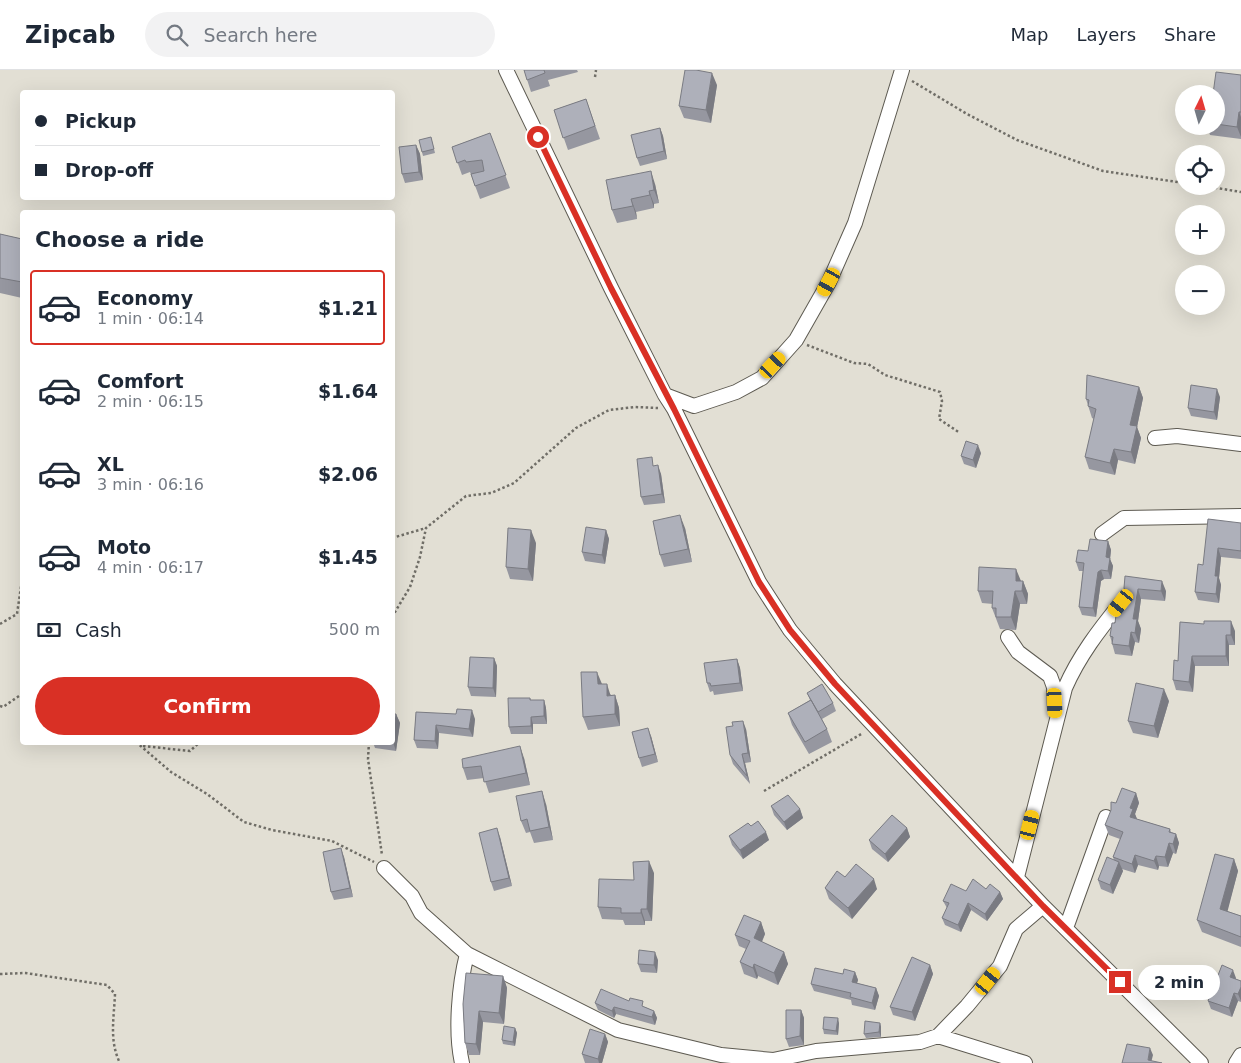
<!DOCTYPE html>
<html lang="en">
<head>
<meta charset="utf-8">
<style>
  :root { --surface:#fff; --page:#f2f2f3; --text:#1f2937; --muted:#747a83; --line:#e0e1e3; --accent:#d93025 }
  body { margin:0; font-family:"DejaVu Sans",sans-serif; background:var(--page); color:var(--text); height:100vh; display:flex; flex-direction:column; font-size:19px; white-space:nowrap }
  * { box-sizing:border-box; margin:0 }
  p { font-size:16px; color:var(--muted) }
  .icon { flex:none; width:28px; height:28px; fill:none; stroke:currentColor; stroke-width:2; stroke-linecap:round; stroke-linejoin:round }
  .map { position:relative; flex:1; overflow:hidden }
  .drawer { position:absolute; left:20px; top:140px; width:375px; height:535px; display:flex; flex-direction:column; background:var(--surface); border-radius:5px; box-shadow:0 5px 20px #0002 }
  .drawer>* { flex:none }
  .banner { position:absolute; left:20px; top:20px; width:375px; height:110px; border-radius:5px; box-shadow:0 5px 20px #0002; display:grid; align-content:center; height:110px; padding:0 15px; background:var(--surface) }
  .needle { width:32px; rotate:5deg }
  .controls { position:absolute; left:1175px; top:15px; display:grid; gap:10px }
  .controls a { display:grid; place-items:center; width:50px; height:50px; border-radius:50%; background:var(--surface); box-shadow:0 5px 20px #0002; font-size:25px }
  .end { position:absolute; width:22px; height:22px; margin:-11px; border:6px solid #d93025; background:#fff; box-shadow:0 0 0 2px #fff }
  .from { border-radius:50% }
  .bubble { position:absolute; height:35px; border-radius:18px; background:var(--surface); box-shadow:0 5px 20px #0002; font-size:16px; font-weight:700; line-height:35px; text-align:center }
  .car { position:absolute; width:15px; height:30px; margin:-15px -8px; border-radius:6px; box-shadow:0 0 4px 1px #0007; background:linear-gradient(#f5c518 24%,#345 0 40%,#f5c518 0 76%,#345 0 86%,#f5c518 0) }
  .banner b { display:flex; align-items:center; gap:18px; height:48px; font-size:19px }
  .banner b+b { border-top:1px solid var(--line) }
  .banner i { width:12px; height:12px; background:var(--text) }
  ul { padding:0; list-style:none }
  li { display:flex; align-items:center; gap:15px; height:75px; margin:0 10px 8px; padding:0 5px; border:2px solid transparent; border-radius:5px }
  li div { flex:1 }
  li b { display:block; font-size:19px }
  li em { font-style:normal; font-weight:700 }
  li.on { border-color:var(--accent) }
  li>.icon { width:45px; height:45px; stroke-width:1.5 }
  h2 { padding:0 15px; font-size:22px; line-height:60px }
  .pay { display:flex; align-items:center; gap:12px; height:55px; padding:0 15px; font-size:19px }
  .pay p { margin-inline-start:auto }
  .action { display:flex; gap:10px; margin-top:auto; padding:10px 15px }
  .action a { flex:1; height:58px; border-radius:30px; background:var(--accent); color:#fff; font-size:20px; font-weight:700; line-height:58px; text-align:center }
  header { display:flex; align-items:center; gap:30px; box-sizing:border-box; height:70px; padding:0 25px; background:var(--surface); border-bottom:1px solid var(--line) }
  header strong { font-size:24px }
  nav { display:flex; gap:28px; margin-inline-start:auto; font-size:18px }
  .search { width:350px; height:45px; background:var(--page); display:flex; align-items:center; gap:12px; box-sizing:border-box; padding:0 18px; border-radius:28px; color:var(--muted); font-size:19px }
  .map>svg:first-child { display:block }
</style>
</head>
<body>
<header>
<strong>Zipcab</strong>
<div class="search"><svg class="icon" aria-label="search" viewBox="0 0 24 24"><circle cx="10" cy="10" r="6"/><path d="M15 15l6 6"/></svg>Search here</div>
<nav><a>Map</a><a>Layers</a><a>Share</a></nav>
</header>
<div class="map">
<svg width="1241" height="993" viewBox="0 0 1241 993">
  <rect width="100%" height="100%" fill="#e2dfd4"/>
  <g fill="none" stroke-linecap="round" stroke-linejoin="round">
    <!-- minor casing -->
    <g stroke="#5d5a51" stroke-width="16">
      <path id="minor" d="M506,0L611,218L665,325L674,339L759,512L790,560L835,614L1043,836L1201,993
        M665,325L694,336L736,322L762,308L796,270L829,212L855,153L902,0
        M1155,368L1177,366L1241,374
        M1102,464L1124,448L1241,446
        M1008,567L1018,582L1050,606L1054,617L1055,639
        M384,798L412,826L421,843L467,884C459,915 455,962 462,993
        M1017,807L1065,618C1079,586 1099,560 1121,533
        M1066,858L1106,747
        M467,884L618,960L721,985L773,990L816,981L920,972L938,966L967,936L1000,896L1016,859L1043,836
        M938,966L1025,993
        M1236,993L1241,985"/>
    </g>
    <!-- path -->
    <path stroke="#706e67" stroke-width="2.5" stroke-dasharray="2.5 2.5" stroke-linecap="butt" d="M595,7L596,0
      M912,11L967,44L1017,70L1103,101L1184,113
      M1205,116L1241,122
      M807,275L854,293L868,294L885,305L940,322L942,331L939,349L960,363
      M392,468L426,458
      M392,547L410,517L420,487L426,458L466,426L491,423L514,413L576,358L609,340L635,337L658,338
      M0,554L17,544L22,510
      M0,636L3,637L22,624
      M136,672L171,702L207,724L244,752L272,760L332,771L374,792
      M369,672L368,689L382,785
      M143,676L190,681L200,672
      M764,721L863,663
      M0,904L25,903L107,915L115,924C114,948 109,971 120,993"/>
    <!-- minor -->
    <use href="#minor" stroke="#fff" stroke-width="14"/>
  </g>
  <!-- wall -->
  <path fill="#9697a0" d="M524,0H577L578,2L548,10L550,16L531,22Z
    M1241,5V69L1210,65L1207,56H1216V24Z
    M717,15L711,53L684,48L679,36Z
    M586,29L600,69L568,80L554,40Z
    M660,58L663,66L667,89L640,96L637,88Z
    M490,63L510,118L480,129L470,102L462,105L452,77Z
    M431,67L435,83L423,86L422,82Z
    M416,75L420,84L423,110L405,113L402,104Z
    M655,114L659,133L654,134V138L636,142L637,149L617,153L612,140Z
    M0,164L22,169V228L0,223Z
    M1139,317L1143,328L1137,357L1141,368L1135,394L1118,390L1115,405L1089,399L1085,387L1094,349L1092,348L1086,329Z
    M1220,327L1217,350L1191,346L1188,338Z
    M981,383L976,398L964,394L961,386Z
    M656,396L661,404L665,433L644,435L641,427Z
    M1241,453V489L1221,487L1219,508L1221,515L1219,533L1198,530L1195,522L1203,495Z
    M685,458L692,492L664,497L660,485Z
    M606,460L609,469L605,494L585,491L582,482Z
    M1108,471L1111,480L1110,489L1113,496L1111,509H1104L1101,511L1096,547L1082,545L1079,537L1083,501H1079L1076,492L1088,481Z
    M536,473L533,511L510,509L506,497Z
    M1021,511H1023L1028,524L1027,534H1020L1016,560L1000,559L992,538L993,534L982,533L978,521Z
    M1124,518L1166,521L1165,531L1141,529L1138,551L1141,559L1139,573L1135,572L1132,586L1115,584L1110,566L1126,525Z
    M1180,552L1235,561V575H1229V596H1195L1193,622L1176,620L1173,610L1178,591Z
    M494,588L497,596L496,627L471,626L468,617Z
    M737,589L740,598L743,621L714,625L713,621L710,622L707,613Z
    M602,614L611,625H615L619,638L620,656L588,660L583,647Z
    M807,623L833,633L836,641L822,649L827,659L832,672L809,684L792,655L788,643L810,630Z
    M530,628L531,630H544L546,638L547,654H533V664H511L509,657Z
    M1169,631L1158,668L1133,663L1128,651Z
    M416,642L475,649L473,667L439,663L438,679L417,678L414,670Z
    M396,644L400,653L396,681L375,678L373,672H392Z
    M746,659L751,692L745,693L750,714L733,694L730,685Z
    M651,666L658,692L642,697L639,688Z
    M524,688L530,715L489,723L484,708L467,710L463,698Z
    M1136,723L1139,733L1135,744L1137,749L1170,759L1171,762L1176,764L1179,773L1176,784L1173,783L1168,797L1159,796L1158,800L1138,795L1135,803L1122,799L1123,801L1113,824L1101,819L1098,810L1114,790L1113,787L1120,769L1109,765L1105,755L1116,733Z
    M546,734L553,770L534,773L530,762L526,763L521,751Z
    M771,736L800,739L803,748L787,760L774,745Z
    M751,756L769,770L743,789L732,775L729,766Z
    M907,758L910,767L888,792L872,779L869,770Z
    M500,767L512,816L494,821L491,812Z
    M344,787L353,827L334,830L331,822Z
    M1234,789L1238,801L1227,841L1241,846V877L1202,862L1197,850Z
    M654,803L652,851H645V855H625L623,850L602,849L598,837L634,810Z
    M845,807L877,819L852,849L829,829L825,818Z
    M986,819L1000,822L1003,829L987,851L971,840L961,862L945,855L942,848L947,838L943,831L966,821Z
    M761,852L765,864L762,872L784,882L788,894L778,915L758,906L757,909L744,904L740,892L746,879L739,876L735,865Z
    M658,890L657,903L641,902L638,894Z
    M930,895L933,904L915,951L893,945L890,937Z
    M855,902L858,910L857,913L876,918L879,926L875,940L852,935L851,930L814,921L811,914L843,904Z
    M503,906L507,918L504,954L483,952L480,985H469L465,973L463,934Z
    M1236,908V909L1241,911V932L1238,931L1232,947L1211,939L1208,931Z
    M595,933L645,937L654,941L657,948L655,955L616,944L614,948L598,940Z
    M801,940L804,948V975L789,977L786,969Z
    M839,953L838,965L824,964L823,959Z
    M880,953L881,957V967L866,968L864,964Z
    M515,958L517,963L515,976L503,974L502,970Z
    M605,964L608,972L602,993H585L582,984Z"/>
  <!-- shaded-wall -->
  <path fill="#7a7b82" d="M712,3L717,15L711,53L706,40Z
    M1239,42L1241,47V67L1237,57Z
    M660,58L663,66L667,89L664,81Z
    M416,75L420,84L423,110L419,102Z
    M651,101L655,114L659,133L654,120Z
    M649,121L654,134V138L650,125Z
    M631,129L636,142L637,149L633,136Z
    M1139,317L1143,328L1137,357L1141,368L1135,394L1131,382L1130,355Z
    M1217,319L1220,327L1217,350L1214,342Z
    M978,375L981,383L976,398L973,390Z
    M1114,379L1118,390L1115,405L1110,393Z
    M658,395L661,404L665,433L662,424Z
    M680,445L685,458L692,492L688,479Z
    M531,460L536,473L533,511L528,499Z
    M606,460L609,469L605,494L602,485Z
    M1108,471L1111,480L1110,489L1113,496L1111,509L1108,501L1106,487Z
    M1218,478L1221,487L1219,508L1221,515L1219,533L1216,524L1215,506Z
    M1016,499L1021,511H1016Z
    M1101,500L1104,509L1101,511L1096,547L1093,538L1098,502Z
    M1023,511L1028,524L1027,534L1022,521Z
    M1162,511L1166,521L1165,531L1161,521Z
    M1138,519L1141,529L1138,551L1141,559L1139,573L1135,563L1133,549Z
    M1015,521L1020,534L1016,560L1011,547Z
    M1231,551L1235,561V575L1231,565Z
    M1131,562L1135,572L1132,586L1129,576Z
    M1226,565L1229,575V596L1226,586Z
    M1192,586L1195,596L1193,622L1189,612Z
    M494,588L497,596L496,627L493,618Z
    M737,589L740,598L743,621L740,613Z
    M597,602L602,614H598Z
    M607,614L611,627L607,626Z
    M1164,619L1169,631L1158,668L1154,656Z
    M615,625L619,638L620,656L615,644Z
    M544,630L546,638L547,654L544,646Z
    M472,640L475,649L473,667L469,659Z
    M396,644L400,653L396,681L393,672Z
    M531,647L533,654V664L531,656Z
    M743,651L746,659L751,692L748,683Z
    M436,655L439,663L438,679L435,671Z
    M648,658L651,666L658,692L655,684Z
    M520,676L524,688L530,715L526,703Z
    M742,684L745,693L750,714L747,706Z
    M542,721L546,734L553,770L549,757Z
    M1136,723L1139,733L1135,744L1137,749L1130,747V738Z
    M800,739L803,748L787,760L784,752Z
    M497,758L500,767L512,816L509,808Z
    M907,758L910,767L888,792L885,784Z
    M766,762L769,770L743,789L740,780Z
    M1176,764L1179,773L1176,784L1173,774Z
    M1169,773L1173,783L1168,797L1165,787Z
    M341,778L344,787L353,827L350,818Z
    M1135,785L1138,795L1135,803L1132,794Z
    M1156,786L1159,796L1158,800L1154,791Z
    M1234,789L1238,801L1225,851L1220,839Z
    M649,791L654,803L652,851L647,839Z
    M1119,792L1123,801L1113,824L1110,815Z
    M874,809L877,819L852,849L848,838Z
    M1000,822L1003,829L987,851L985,844Z
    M968,833L971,840L961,862L958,855Z
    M641,839L645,851V855L641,843Z
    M761,852L765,864L758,880L754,868Z
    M655,882L658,890L657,903L654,895Z
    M784,882L788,894L778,915L774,903Z
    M754,894L758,906L757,909L753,898Z
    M930,895L933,904L915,951L912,942Z
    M1233,900L1236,908L1234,915L1230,907Z
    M855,902L858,910L855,919L852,912Z
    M503,906L507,918L504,954L499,943Z
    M1241,917V931L1238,924Z
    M876,918L879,926L875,940L872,933Z
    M1234,923L1238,931L1232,947L1229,938Z
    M614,937L616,944L614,948L612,941Z
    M801,940L804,948V975L800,966Z
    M479,941L483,952L480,985L476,974Z
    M654,941L657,948L655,955L652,947Z
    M838,948L839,953L838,965L836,961Z
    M880,953L881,957V967L879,962Z
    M515,958L517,963L515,976L513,972Z
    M605,964L608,972L602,993H599L598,989Z
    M1150,978L1153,985L1151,993L1148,990Z"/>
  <!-- building -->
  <path fill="#aeb0ba" stroke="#7a7b82" d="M524,0H544L545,3L527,10Z
    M685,0H696L712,3L706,40L679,36Z
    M1216,2L1241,5V42H1239L1237,57L1216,54V24H1213Z
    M586,29L595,56L563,68L554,40Z
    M660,58L664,81L637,88L631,65Z
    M490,63L506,105L475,116L471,104L484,101L482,90L466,92L465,90L457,93L452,77Z
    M431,67L434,79L422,82L419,70Z
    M416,75L419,102L402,104L399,77Z
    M651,101L654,120L649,121L650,125L631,129L633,136L612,140L606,110Z
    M0,164L22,169V212L0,208Z
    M1087,305L1139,317L1130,355L1137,356L1131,382L1114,379L1110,393L1085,387L1096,339L1088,336L1089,330L1086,329Z
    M1191,315L1217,319L1214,342L1188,338Z
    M966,371L978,375L973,390L961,386Z
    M652,387L653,396L658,395L662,424L641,427L637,389Z
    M680,445L688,479L660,485L653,451Z
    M1208,449L1241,453V481L1218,478L1215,506H1218L1216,524L1195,522L1198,494L1203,495Z
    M586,457L606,460L602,485L582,482Z
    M508,458L531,460L528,499L506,497Z
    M1090,469L1108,471L1106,487L1110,488L1108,501L1101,500L1098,502L1093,538L1079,537L1084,493L1076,492L1078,480L1088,481Z
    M979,497L1016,499V511H1023L1022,521H1015L1011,547H996V538H992L993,521H978Z
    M1125,506L1162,511L1161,521L1138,519L1133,549H1137L1135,563L1131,562L1129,576L1112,574L1113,567L1110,566L1112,553H1115L1117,537L1126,525L1124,518Z
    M1204,551H1231V565H1226V586H1192L1189,612L1173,610L1174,590L1178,591L1180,552L1204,554Z
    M470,587L494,588L493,618L468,617Z
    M737,589L740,613L711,616L710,613H707L704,593Z
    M581,602H597L598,614H607V626L615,625V644L583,647Z
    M1136,613L1164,619L1154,656L1128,651Z
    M822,614L833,633L818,642L807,623Z
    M508,628H530V630H544V646L531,647V656L509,657Z
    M811,630L827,659L805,672L788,643Z
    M457,639L472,640L469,659L436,655L435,671L414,670L416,642L456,644Z
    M392,644H396L393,672H392Z
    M743,651L748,683L742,684L747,706L730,685L726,657L733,656L732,652Z
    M648,658L655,684L639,688L632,662Z
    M520,676L526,703L484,712L481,696L463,698L462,689Z
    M1122,718L1136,723L1130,738L1133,739L1130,747L1170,759L1169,762L1176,764L1173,774L1169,773L1165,787L1156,786L1154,791L1135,785L1132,794L1113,787L1123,762L1105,755L1111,740V732L1116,733Z
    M542,721L549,757L530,761L527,749L521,751L516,726Z
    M788,725L800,739L784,752L771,736Z
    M892,745L907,758L885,784L869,770Z
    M758,751L766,762L740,780L729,766L748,753L751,756Z
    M497,758L509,808L491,812L479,763Z
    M341,778L350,818L331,822L323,782Z
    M1215,784L1234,789L1220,839L1241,846V867L1197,850Z
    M1107,787L1119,792L1110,815L1098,810Z
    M649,791L647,839H641V843H621V838L598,837L599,809L634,810L633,792Z
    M856,794L874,809L848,838L825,818L837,801L845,807Z
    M973,809L986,819L990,814L1000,822L985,844L968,833L958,855L942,848L949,833L943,831L951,814L966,821Z
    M744,845L761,852L754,868L784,882L774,903L754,894L753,898L740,892L750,871L735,865Z
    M639,880L655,882L654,895L638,894Z
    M912,887L930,895L912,942L890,937Z
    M1222,895L1233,900L1230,907L1241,911V917L1238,924L1234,923L1229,938L1208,931Z
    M815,898L843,904L844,899L855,902L852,912L876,918L872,933L850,927L851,923L811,914Z
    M466,903L503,906L499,943L479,941L476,974L465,973L463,934Z
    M601,919L629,931L630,928L643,931L642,936L654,941L652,947L614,937L612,941L595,933Z
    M786,940H801L800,966L786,969Z
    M824,947L838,948L836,961L823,959Z
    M865,951L880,953L879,962L864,964Z
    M504,956L515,958L513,972L502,970Z
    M590,959L605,964L598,989L582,984Z
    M1127,974L1150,978L1148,990L1162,993H1122Z"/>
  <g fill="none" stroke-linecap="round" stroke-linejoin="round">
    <!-- route -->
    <path stroke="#d93025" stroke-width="6" d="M538,67L611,218L674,339L759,512L790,560L835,614L1043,836L1120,912"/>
  </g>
</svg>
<div class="controls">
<a><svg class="needle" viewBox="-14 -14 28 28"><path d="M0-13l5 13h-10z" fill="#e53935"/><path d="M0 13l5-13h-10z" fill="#747a83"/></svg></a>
<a><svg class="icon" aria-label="locate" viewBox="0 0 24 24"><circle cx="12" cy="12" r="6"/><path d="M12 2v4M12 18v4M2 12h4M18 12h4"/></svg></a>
<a>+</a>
<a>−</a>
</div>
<i class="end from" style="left:538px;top:67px"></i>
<i class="end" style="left:1120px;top:912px"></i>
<div class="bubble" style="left:1138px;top:895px;width:82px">2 min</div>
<i class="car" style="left:829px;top:212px;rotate:209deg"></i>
<i class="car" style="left:773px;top:295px;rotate:43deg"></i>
<i class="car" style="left:1121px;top:533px;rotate:219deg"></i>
<i class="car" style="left:1055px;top:633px;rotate:177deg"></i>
<i class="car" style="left:1030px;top:755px;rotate:14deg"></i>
<i class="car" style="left:988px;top:911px;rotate:38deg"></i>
<div class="banner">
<b><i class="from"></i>Pickup</b>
<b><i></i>Drop-off</b>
</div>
<section class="drawer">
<h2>Choose a ride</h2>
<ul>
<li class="on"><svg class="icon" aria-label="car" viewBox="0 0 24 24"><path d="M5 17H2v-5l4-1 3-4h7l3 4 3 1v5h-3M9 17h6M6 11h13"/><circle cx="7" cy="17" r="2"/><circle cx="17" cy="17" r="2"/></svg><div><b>Economy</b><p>1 min · 06:14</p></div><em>$1.21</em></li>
<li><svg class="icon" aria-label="car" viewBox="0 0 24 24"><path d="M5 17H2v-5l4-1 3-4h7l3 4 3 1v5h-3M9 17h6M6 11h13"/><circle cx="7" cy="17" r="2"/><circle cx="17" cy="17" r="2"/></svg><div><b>Comfort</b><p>2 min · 06:15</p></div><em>$1.64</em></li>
<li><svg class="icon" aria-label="car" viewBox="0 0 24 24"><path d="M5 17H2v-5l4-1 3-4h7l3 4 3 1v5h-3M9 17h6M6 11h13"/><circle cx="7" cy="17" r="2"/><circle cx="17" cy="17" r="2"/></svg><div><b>XL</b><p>3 min · 06:16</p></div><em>$2.06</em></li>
<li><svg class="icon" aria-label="car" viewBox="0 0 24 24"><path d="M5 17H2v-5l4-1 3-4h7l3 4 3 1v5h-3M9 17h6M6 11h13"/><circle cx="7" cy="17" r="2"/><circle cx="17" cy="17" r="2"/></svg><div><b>Moto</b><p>4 min · 06:17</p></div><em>$1.45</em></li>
</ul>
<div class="pay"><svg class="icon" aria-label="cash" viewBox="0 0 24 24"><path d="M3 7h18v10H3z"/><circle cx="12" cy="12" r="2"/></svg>Cash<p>500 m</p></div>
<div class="action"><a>Confirm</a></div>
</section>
</div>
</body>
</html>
